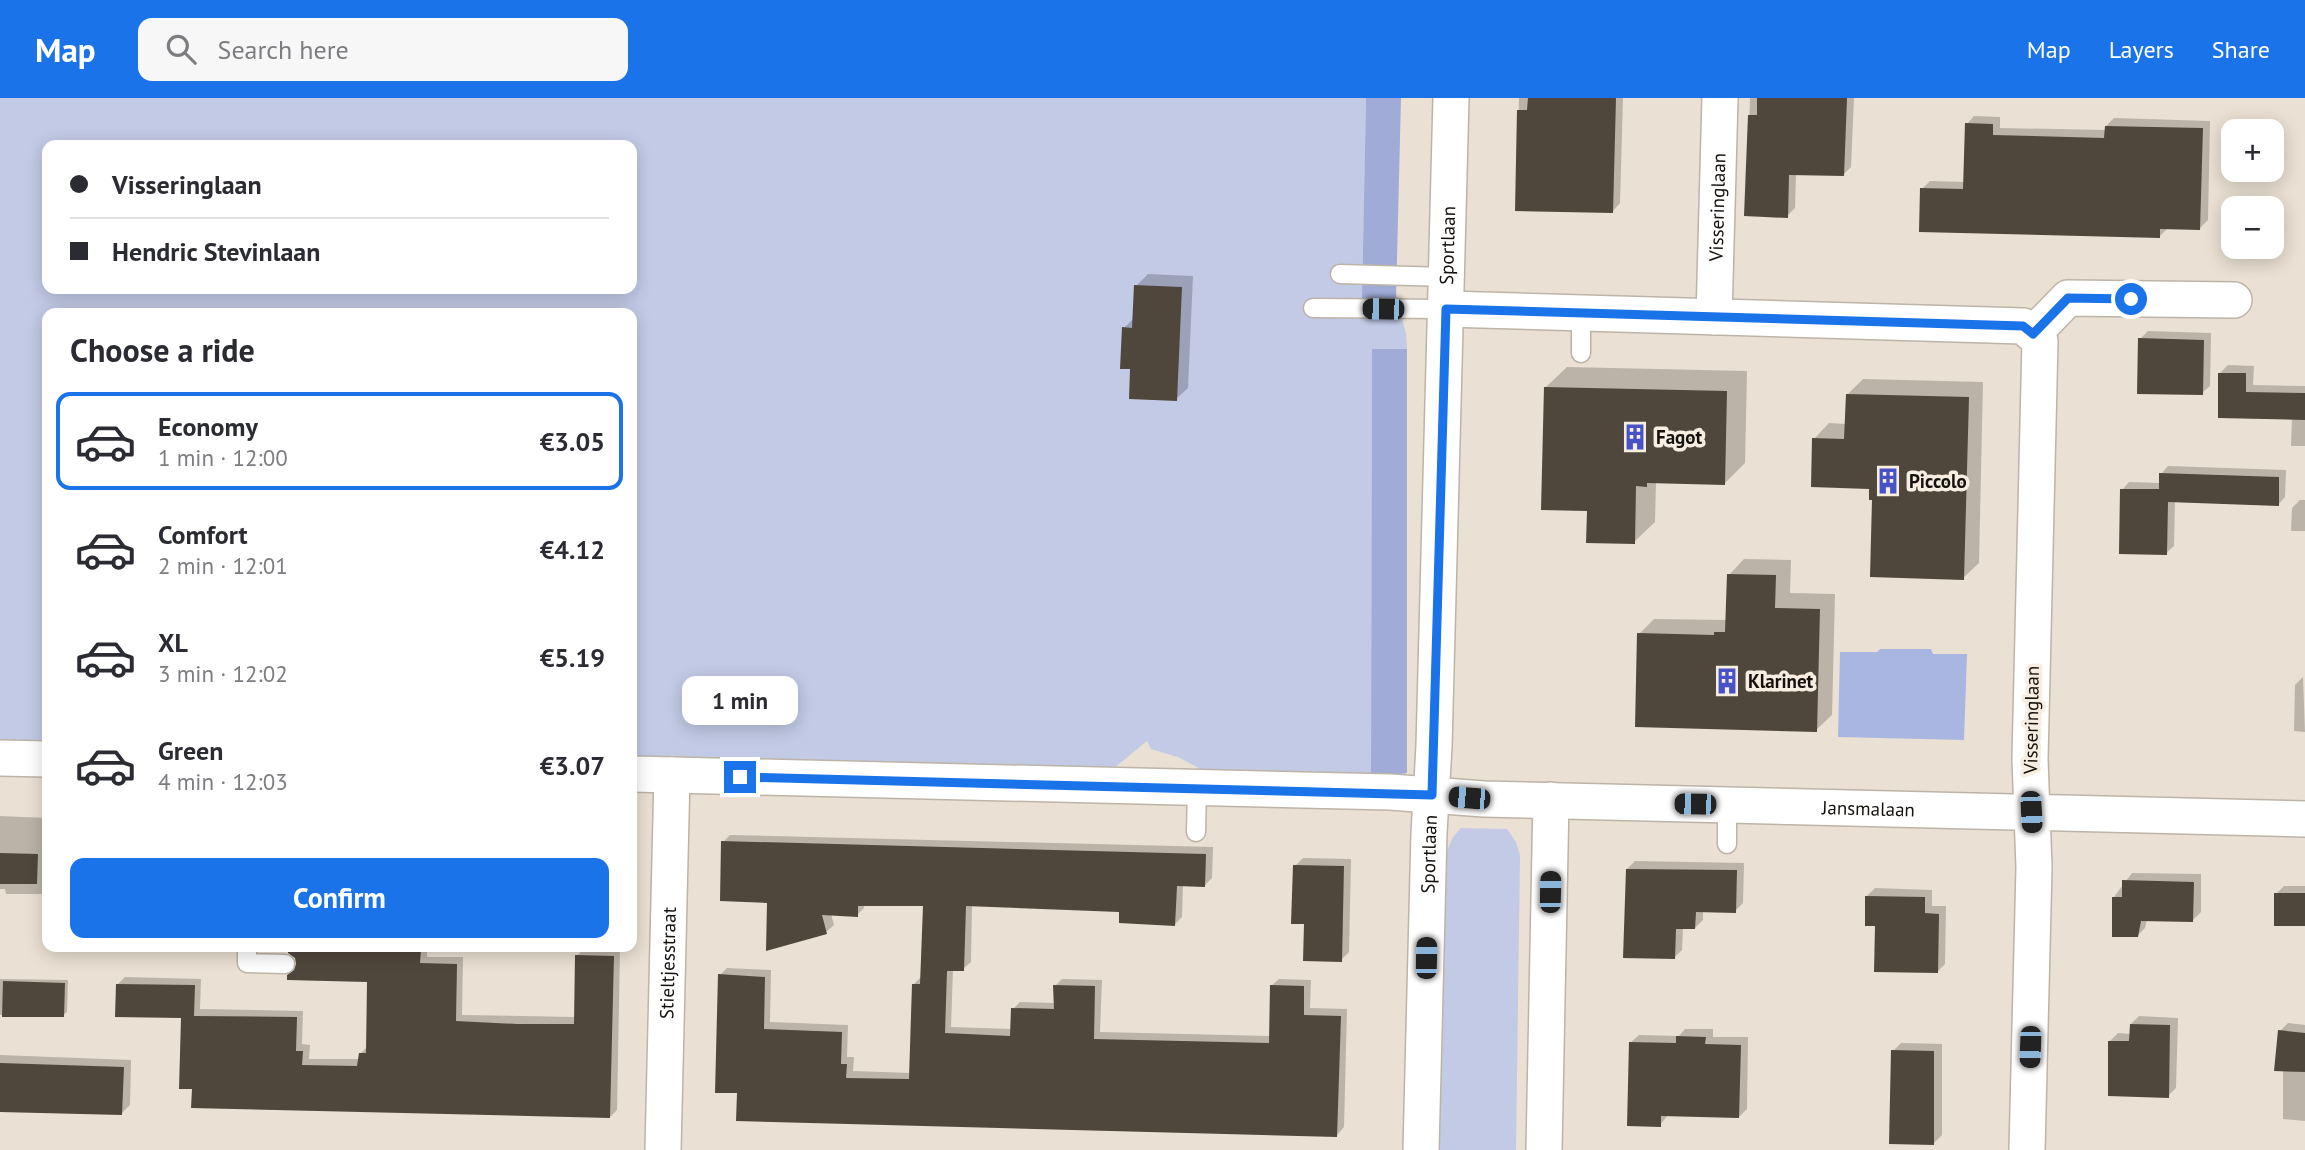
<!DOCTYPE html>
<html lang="en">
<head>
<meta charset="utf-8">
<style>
  :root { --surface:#fff; --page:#f7f7f7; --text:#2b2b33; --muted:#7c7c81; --line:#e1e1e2; --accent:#1a73e8 }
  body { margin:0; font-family:"PT Sans",sans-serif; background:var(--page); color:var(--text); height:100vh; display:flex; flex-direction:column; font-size:26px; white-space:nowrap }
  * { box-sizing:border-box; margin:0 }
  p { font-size:23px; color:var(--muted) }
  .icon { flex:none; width:38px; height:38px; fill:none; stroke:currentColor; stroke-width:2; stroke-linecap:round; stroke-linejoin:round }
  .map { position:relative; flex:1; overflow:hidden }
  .details { position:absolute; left:42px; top:210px; width:595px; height:644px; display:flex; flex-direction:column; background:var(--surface); border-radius:14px; box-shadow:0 4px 18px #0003 }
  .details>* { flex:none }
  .banner { position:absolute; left:42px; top:42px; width:595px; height:154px; border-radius:14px; box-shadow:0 4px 18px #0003; display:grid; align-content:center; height:154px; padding:0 28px; background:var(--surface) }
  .buttons { position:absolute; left:2221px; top:21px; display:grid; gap:14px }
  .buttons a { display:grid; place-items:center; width:63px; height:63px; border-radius:14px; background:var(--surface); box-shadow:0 4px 18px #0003; font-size:35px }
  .end { position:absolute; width:32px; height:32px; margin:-16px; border:9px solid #1a73e8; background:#fff; box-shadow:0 0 0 4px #fff }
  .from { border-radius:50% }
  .bubble { position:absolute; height:49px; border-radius:14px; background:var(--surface); box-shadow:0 4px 18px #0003; font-size:23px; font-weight:700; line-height:49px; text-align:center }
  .car { position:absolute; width:21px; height:42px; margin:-21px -10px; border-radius:9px; box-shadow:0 0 5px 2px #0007; background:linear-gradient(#222 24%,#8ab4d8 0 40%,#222 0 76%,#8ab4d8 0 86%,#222 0) }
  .banner b { display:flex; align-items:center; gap:24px; height:66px; font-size:26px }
  .banner b+b { border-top:2px solid var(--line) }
  .banner i { width:18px; height:18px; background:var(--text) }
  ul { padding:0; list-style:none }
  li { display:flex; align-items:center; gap:21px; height:98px; margin:0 14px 10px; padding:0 14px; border:4px solid transparent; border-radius:14px }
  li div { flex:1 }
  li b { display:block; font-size:26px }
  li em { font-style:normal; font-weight:700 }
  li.selected { border-color:var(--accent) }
  li>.icon { width:63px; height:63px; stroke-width:1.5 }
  h2 { padding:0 28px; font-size:32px; line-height:84px }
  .primary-button { display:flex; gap:14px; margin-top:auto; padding:14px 28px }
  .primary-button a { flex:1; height:80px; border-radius:14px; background:var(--accent); color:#fff; font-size:28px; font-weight:700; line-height:80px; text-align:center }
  header { display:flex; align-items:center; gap:42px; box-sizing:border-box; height:98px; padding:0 35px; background:var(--accent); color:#fff }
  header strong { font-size:33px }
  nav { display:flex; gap:38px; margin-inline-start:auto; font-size:24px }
  .search { width:490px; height:63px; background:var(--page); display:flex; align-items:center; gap:18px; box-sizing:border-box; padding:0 24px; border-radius:14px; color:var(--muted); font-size:26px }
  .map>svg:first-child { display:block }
</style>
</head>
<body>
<header>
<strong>Map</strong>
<div class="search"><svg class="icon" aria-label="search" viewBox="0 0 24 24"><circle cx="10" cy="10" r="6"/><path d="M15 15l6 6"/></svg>Search here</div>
<nav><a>Map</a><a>Layers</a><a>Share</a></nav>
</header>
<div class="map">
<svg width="2305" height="1052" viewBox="0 0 2305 1052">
  <rect width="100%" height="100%" fill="#eae0d3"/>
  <!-- green -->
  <path fill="#c2cae6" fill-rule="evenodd" d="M0,0H1366L1362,200L1396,201L1406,235L1407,251H1372L1371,681L1210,676L1178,659L1151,651L1147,643L1113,671L632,662V215H47V647L0,646ZM47,47H632V191H47Z
    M1461,730L1507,731L1516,744L1520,757L1516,1052H1439L1446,755L1453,739Z"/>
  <!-- forest -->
  <path fill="#a0abd7" d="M1366,0H1401L1396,201L1362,200Z
    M1372,251H1407V675L1371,681Z"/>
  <!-- water -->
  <path fill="#aab6e2" d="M1880,551H1931L1933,556H1967L1964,642L1838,639L1840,554H1877Z"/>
  <!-- shadow -->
  <path fill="#0003" d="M1519,0H1623L1620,105L1613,113L1517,111Z
    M1750,0H1854L1851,69L1843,77L1796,75L1795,110L1787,118L1746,117Z
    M1974,18L2000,19V30L2106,32V28L2114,20L2210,23L2208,122L2200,130L2167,131L2159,139L1922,91L1930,83L1965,84L1967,26Z
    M1148,176L1193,178L1188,290L1176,301L1132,270L1124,230L1134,220L1136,188Z
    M2148,233L2211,235L2210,288L2202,295L2140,241Z
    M2228,267L2254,268L2253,287L2305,288V348H2291L2292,320L2219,319L2220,275Z
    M1567,269L1747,273L1745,365L1724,386L1656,384L1655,424L1634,444L1588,411L1546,289Z
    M1863,281L1983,284L1979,465L1963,480L1873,400L1871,389L1814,341L1829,325L1846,326L1847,297Z
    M2168,368L2286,372L2285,399L2278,407L2175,402L2174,448L2166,455L2122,392L2129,384L2161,385V376Z
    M2300,402H2305V433H2291L2292,410Z
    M1744,461L1791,462L1790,495L1835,496L1832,617L1816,632L1639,536L1654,521L1727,522L1729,477Z
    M2303,579L2305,634L2294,633L2295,587Z
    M0,718L47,720V796H6L5,791H0Z
    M730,737L1213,749L1212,780L1205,787H1183L1182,819L1175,826L1120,812L972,807L971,864L963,871H953L951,929L1012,931L1013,911L1020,904L1056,905L1055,888L1062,881L1102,882L1100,934L1270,938L1271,888L1279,881L1311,882L1310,910L1347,911L1344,1029L1337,1037L738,993L720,877L727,870L771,872L770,924L848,927L847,959H854L853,973L911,975L914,886L921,879L925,806H864V810L857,817L831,816L834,827L826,834L769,804L723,744Z
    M1303,760L1351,761L1349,854L1341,862L1306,825L1295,768Z
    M1635,763L1744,765L1743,805L1735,813L1703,812V822L1695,830L1683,829L1682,852L1674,860L1627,771Z
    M2132,775L2201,776V814L2193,822L2147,821L2145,830L2137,838L2114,799Z
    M2284,788H2305V826L2276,796Z
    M1875,790L1932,792V808H1946L1945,866L1937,874L1877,826L1867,798Z
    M290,849H427V859H463L462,917L576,919L577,858L584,850L620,851L617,1012L610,1019L194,989L183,918L118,886L125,879L201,881L200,911L303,913L302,946L310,947L309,961H360V956L367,949L369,882L296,870V859L289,854Z
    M0,881L68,882L67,914L63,917H0Z
    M2139,918L2178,920L2176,990L2168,998L2110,943L2118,935L2131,936V926Z
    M2288,925L2305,927V1023L2283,1021V971L2280,933Z
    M1685,931H1713V939H1748L1747,1011L1739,1019L1668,1017L1660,1027L1631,944L1639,937L1679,938Z
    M1901,945L1942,946V1037L1934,1045L1893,953Z
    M0,957L131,962L130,1007L122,1015L0,1004Z"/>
  <!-- building -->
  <path fill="#50473c" d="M1528,0H1616L1613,115L1515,113L1517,12H1527Z
    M1757,0H1847L1844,78L1789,77L1788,120L1744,118L1748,17H1757Z
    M1965,25L1993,26V37L2104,40L2105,28L2203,30L2200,132L2160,131V140L1919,134L1920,90L1963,91Z
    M1134,187L1182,189L1177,303L1129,301L1130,271H1120L1122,229L1132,230Z
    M2138,240L2204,242L2203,297L2137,296Z
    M2218,275H2246V294L2305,295V322L2218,320Z
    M1544,289L1727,293L1725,387L1647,385V389L1636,388L1635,446L1586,445L1587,413L1541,412Z
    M1846,296L1969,299L1964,482L1870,479L1872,402H1869V391L1811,389L1812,340L1844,341Z
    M2159,375L2279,379V408L2168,404L2167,457L2119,456L2120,391H2159Z
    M1727,476L1776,477L1775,510L1820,511L1817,634L1635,629L1637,535L1714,537V534H1725Z
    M721,743L1206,756L1205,789L1177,788L1175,828L1119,825V814L966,808L964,873H947L945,935L1010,938L1011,910L1054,911L1053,887L1095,888L1094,941L1269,945L1270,887L1304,888V917L1341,918L1337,1039L736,1023L737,995H715L718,876L765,879L764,931L842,934L841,966H847L846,980L909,981L912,886H920L923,808H858V819L822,817L827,836L766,853L767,805L720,803Z
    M0,755L38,756L37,786H0Z
    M1293,767L1344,768L1342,864L1303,863L1304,826H1291Z
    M1626,771L1737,772L1736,815L1696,814L1695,831H1676L1675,861L1623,860Z
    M2122,782L2194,784L2193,824L2141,823L2138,839H2112V799H2122Z
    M2274,795H2305V828H2274Z
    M1865,798L1925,799V815L1939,816L1938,875L1874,874L1875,828H1865Z
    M288,850L421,852L420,865L457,866L456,923L517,926H574L575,857L614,858L610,1020L191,1010L192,991H179L181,920L115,919L116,886L195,887L194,918L297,919L296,953H303L302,967L357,968L359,955H366L367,884L287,882V877L294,872L296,866L295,860L288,855Z
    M3,883L65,885L64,919H2Z
    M2130,926L2170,927L2169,1000L2108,998V943H2129Z
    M2278,932L2305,935V974L2274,973Z
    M1676,938L1706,939L1705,946L1741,947L1739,1020L1661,1018V1029L1627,1028L1629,944L1676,945Z
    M1891,952L1934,953V1047L1889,1046Z
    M0,965L124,969L122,1017L0,1014Z"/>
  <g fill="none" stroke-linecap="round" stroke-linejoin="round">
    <!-- service casing -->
    <g stroke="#bdb4a7" stroke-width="21">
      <path id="service" d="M1340,176L1447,179
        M1313,210L1446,211
        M1581,255V215
        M1196,734L1197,690
        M1727,746V707
        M247,849V865L285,866"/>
    </g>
    <!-- minor casing -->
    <g stroke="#bdb4a7" stroke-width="38">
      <g id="minor">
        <path d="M1446,211L2023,228L2040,243L2030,661L2034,769L2027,1052"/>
        <path id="s1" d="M1714,219L1720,0"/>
        <path d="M2033,236L2068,200L2234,202"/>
        <path d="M0,660L47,661"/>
        <path id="s2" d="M632,676L1390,694L1484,701L2305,721"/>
        <path id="s3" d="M663,1052L672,677"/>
        <path id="s4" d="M1421,1052L1429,735L1434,648L1451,0"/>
        <path d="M1544,1052L1551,702"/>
      </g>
    </g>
    <!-- service -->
    <use href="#service" stroke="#fff" stroke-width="18"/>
    <!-- minor -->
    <use href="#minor" stroke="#fff" stroke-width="35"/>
  </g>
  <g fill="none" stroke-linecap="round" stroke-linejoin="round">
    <!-- route -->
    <path stroke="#1a73e8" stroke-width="9" d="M740,679L1432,697L1446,211L2023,228L2033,236L2068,200L2131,201"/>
  </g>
  <!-- icons -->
  <defs>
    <g id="building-bare" transform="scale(2.1)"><path d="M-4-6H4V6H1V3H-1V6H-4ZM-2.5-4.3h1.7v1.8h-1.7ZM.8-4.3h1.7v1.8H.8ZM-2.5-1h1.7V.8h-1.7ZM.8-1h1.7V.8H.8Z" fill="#4752c7" stroke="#f7ede0" stroke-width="2.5" paint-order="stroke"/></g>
  </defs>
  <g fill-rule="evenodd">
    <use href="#building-bare" x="1635" y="339"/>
    <use href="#building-bare" x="1888" y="383"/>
    <use href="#building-bare" x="1727" y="583"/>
  </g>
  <g text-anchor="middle" stroke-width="7" stroke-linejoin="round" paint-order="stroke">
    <!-- street labels -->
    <g font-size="19" fill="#15110d" stroke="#f7ede0">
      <text dy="7" stroke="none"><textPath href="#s1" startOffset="110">Visseringlaan</textPath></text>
      <text dy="7" stroke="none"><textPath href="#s4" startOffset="905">Sportlaan</textPath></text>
      <text transform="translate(2031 622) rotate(-89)" y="7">Visseringlaan</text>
      <text dy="7" stroke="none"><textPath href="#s2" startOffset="1237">Jansmalaan</textPath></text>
      <text dy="7" stroke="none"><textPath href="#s4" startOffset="296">Sportlaan</textPath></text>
      <text dy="7" stroke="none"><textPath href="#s3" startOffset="187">Stieltjesstraat</textPath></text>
    </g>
    <!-- poi labels -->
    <g font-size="19" font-weight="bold" fill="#15110d" stroke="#f7ede0" text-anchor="start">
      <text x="1656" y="346">Fagot</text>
      <text x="1909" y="390">Piccolo</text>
      <text x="1748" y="590">Klarinet</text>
    </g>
  </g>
</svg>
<div class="buttons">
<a>+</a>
<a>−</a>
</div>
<i class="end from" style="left:2131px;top:201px"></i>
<i class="end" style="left:740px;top:679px"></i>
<div class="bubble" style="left:682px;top:578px;width:116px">1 min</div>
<i class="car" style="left:1383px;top:211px;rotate:271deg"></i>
<i class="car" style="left:1469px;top:700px;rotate:275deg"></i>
<i class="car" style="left:1695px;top:706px;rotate:271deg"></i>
<i class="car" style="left:2031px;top:714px;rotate:177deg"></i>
<i class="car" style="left:1550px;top:794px;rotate:1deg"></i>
<i class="car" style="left:1426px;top:860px;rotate:1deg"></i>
<i class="car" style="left:2030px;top:949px;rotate:182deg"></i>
<div class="banner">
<b><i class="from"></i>Visseringlaan</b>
<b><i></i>Hendric Stevinlaan</b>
</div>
<section class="details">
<h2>Choose a ride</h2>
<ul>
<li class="selected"><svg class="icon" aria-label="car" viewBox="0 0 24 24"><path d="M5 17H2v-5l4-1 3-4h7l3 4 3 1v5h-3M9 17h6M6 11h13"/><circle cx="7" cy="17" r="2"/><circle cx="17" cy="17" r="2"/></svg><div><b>Economy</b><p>1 min · 12:00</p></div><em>€3.05</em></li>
<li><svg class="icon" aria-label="car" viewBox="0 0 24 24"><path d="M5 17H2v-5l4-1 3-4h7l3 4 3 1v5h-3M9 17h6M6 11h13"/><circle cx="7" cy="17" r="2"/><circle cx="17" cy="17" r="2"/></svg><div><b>Comfort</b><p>2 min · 12:01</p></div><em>€4.12</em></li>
<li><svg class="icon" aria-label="car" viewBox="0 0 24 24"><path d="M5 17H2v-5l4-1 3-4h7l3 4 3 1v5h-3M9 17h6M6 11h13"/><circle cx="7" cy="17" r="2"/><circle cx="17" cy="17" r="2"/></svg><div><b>XL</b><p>3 min · 12:02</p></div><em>€5.19</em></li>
<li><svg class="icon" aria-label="car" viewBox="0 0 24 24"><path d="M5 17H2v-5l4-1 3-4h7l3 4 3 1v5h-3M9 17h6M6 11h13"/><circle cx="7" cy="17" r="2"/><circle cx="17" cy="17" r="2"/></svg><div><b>Green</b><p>4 min · 12:03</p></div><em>€3.07</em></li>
</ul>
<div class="primary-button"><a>Confirm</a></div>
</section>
</div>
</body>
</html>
